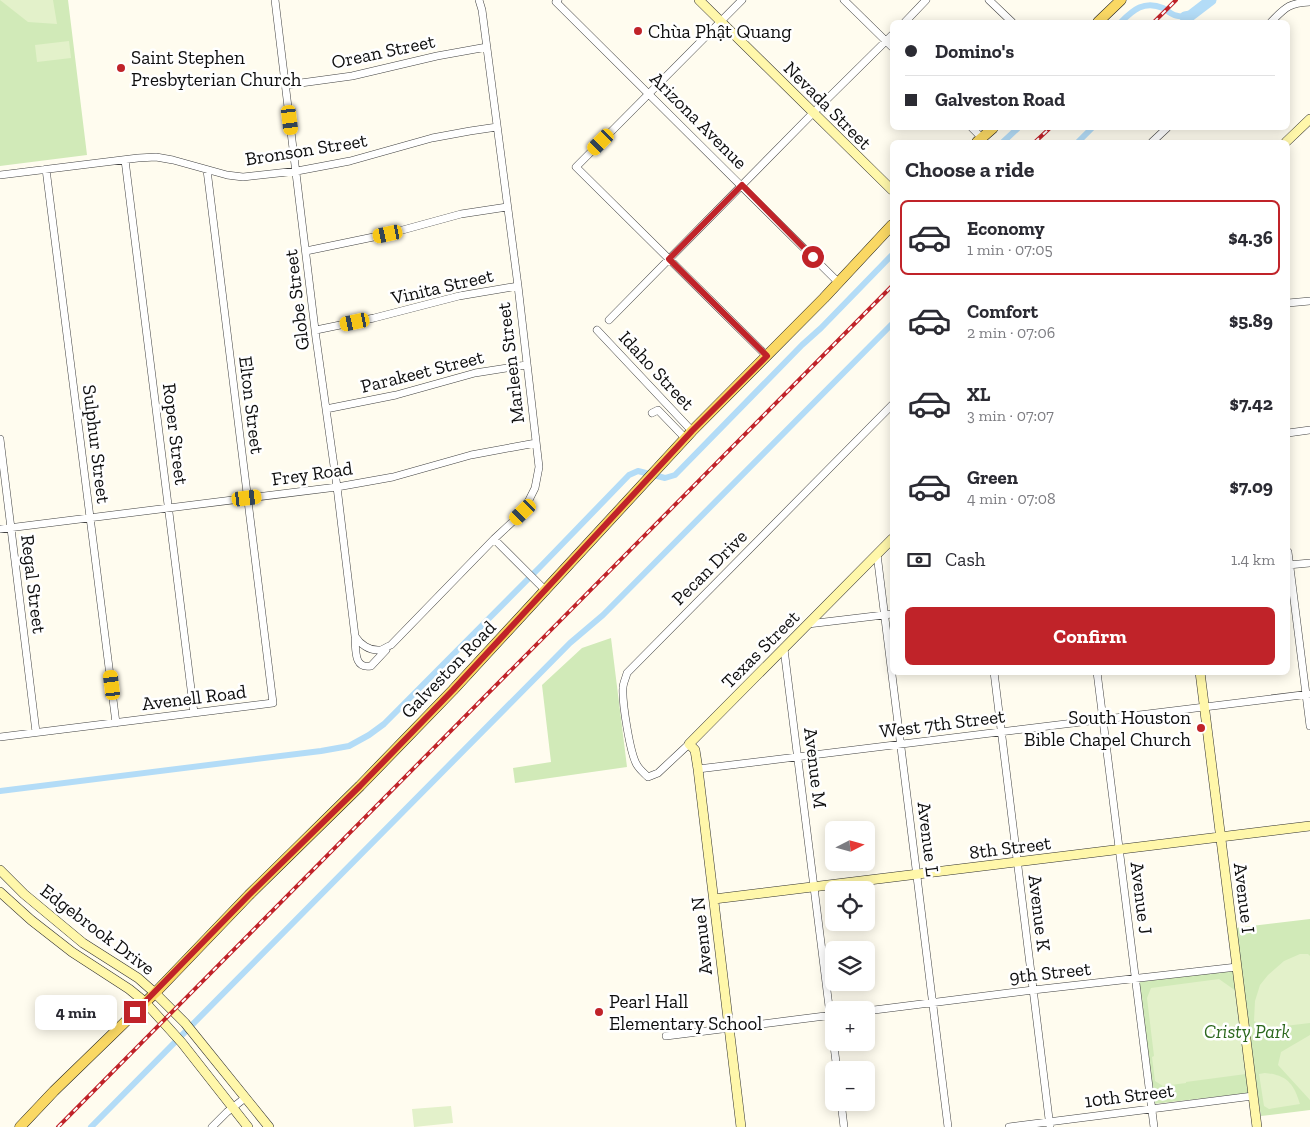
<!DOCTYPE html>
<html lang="en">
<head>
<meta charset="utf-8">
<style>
  :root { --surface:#fff; --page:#f2f2f3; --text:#2b2b33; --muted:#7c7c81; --line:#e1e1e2; --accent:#c02329 }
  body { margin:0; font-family:"Zilla Slab",serif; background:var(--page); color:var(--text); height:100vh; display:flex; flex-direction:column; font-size:19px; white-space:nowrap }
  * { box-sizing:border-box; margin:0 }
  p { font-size:16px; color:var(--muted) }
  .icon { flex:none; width:28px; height:28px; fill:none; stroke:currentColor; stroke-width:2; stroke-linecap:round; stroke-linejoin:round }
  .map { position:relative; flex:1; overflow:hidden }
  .drawer { position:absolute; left:890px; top:140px; width:400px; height:535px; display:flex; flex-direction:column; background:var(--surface); border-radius:8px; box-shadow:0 2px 12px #0003 }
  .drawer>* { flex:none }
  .guide { position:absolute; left:890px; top:20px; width:400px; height:110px; border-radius:8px; box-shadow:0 2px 12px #0003; display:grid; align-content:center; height:110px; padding:0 15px; background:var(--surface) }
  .needle { width:32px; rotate:84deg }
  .controls { position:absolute; left:825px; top:821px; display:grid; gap:10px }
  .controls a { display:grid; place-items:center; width:50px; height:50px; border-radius:8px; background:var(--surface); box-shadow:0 2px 12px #0003; font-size:25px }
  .end { position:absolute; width:22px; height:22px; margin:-11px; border:6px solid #c02329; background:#fff; box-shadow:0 0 0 2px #fff }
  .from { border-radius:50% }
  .bubble { position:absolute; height:35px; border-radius:8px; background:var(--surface); box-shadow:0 2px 12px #0003; font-size:16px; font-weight:700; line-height:35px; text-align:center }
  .car { position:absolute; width:15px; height:30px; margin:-15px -8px; border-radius:6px; box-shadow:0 0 4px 1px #0007; background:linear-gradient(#f5c518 24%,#345 0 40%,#f5c518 0 76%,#345 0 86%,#f5c518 0) }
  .guide b { display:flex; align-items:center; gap:18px; height:48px; font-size:19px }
  .guide b+b { border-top:1px solid var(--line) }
  .guide i { width:12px; height:12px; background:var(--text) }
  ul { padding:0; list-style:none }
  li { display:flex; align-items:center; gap:15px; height:75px; margin:0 10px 8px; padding:0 5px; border:2px solid transparent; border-radius:8px }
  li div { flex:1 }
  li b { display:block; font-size:19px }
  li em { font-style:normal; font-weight:700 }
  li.on { border-color:var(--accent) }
  li>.icon { width:45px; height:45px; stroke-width:1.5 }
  h2 { padding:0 15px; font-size:22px; line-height:60px }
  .pay { display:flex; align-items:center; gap:12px; height:55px; padding:0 15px; font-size:19px }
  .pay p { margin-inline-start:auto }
  .cta { display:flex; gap:10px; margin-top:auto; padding:10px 15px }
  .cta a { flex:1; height:58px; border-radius:8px; background:var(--accent); color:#fff; font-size:20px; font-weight:700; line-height:58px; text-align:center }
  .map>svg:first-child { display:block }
</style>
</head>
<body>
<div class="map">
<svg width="1310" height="1127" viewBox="0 0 1310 1127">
  <rect width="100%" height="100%" fill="#fffcef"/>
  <!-- green -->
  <path fill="#d1eab8" d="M0,0H68L87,155L0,166Z
    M611,638L627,767L515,783L513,768L551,762L542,685L582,648Z
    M1310,919V1110L1261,1116L1257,1092L1154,1104L1139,982L1240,969L1235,928Z"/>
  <!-- pitch -->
  <path fill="#e3f1ca" d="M0,0H53L57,24L28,22Z
    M69,41L71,58L37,62L35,45Z
    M1300,954H1308L1310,956V1023L1267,1028L1254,1021L1255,1001L1260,985L1268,975L1284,961Z
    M1219,979L1236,991L1246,1074L1186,1082V1083L1163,1086L1155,1081L1152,1057L1154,1056L1147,998L1151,988Z
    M1310,1035V1100L1278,1065L1281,1052Z
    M1265,1073C1287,1075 1294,1084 1300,1104L1269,1109L1264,1106L1259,1074Z
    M451,1106L453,1123L414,1127L412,1109Z"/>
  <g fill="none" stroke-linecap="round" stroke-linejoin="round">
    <!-- canal -->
    <path stroke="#b3dcf7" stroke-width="6" d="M1121,22C1133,10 1144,0 1163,8C1172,14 1173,16 1185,17V22
      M1003,142L1018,128
      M1078,142L1092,128
      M0,791L321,751L349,746L369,735L384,724L541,566L629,475L638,471L665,478L675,475L802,345L821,328L892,255
      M91,1127L570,643L603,615L892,324"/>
    <!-- river -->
    <path stroke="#b3dcf7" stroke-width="11" d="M1185,17L1190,16L1211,0"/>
    <!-- street casing -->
    <g stroke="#414141" stroke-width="8">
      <path id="street" d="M275,0L316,338L337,487L355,636C360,644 369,651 380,650C383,650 388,646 391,645L494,539L523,512L535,488L539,467L518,286L482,10L479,0
        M558,0L556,2L839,283
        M742,0L576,167L767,356
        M844,0L892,47
        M989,0L1012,22
        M905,22L926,0
        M1271,22C1285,8 1288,3 1310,2
        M286,85L352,76L437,56L487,47
        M972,128L982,138
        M1152,142L1167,128
        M125,160L194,713
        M46,169L116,723
        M0,175L138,158L156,157L173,160L227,175L243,177L297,171L350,161L432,138L470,131L497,127
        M306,251L388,234L461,214L507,207
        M1288,303L1310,301
        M609,320L813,113L892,35
        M316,330L374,318L459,296L518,286
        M597,330L692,431
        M326,409L396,395L475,373L526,365
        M652,413L658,410L686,439
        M1288,433L1310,430
        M0,439L36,732
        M0,529L337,487L393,477L471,455L536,443
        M494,539L546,591
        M1288,552L1310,726
        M877,554L948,1127
        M1288,565L1310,563
        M808,624L892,614
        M355,639C356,651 354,669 371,666L386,650
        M784,649L837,1070
        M994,672L1050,1127
        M1097,672L1154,1127
        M0,737L273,703L207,170
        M689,744L658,773L648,777C644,773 640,770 637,765C630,754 622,702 623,688C623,683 626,678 627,673L892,405
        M698,769L1310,694
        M866,1011L1033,990L1237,967
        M666,1036L833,1015
        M841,1102L844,1127
        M212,1127L227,1112L245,1098
        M1009,1127L1253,1096"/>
    </g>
    <!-- secondary casing -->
    <g stroke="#303030" stroke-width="10">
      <path id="secondary" d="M699,0L892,190
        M1286,142L1310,119
        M1200,672L1257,1127
        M0,870L24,894L83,943L138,978L155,993L185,1023L269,1127
        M0,892L31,920L72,952L129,989L145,1002L182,1043L248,1127
        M714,899L1310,826
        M741,1127L698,769L695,750L689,744L892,539"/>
    </g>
    <!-- primary casing -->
    <g stroke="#1f1f1f" stroke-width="11">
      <path id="primary" d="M1098,22L1121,0
        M977,142L993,128
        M20,1127L54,1091L155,993L249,895L360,786L453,690L692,431L824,298L892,225"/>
    </g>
    <!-- street -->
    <use href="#street" stroke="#fff" stroke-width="7"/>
    <!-- secondary -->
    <use href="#secondary" stroke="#fff7aa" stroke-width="9"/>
    <!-- primary -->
    <use href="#primary" stroke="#fad864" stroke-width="10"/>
    <!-- rail casing -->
    <g stroke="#c02329" stroke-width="4">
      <path id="rail" d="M1154,22L1176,0
        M1035,142L1050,128
        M58,1127L892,286"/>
    </g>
    <!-- rail -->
    <use href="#rail" stroke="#fff" stroke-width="2" stroke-dasharray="5.5" stroke-linecap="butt"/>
  </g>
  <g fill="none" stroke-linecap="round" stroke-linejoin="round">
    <!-- route -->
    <path stroke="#c02329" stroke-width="6" d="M135,1012L249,895L360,786L453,690L692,431L767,356L669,259L742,185L813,257"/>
  </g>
  <!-- markers -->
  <g fill="#c02329" stroke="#fff" stroke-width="2">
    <circle cx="638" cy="31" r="5"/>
    <circle cx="121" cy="68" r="5"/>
    <circle cx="1201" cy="728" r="5"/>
    <circle cx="599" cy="1012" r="5"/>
  </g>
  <g text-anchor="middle" stroke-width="5" stroke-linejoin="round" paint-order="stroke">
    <!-- poi labels -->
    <g font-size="19" fill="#0e0e0e" stroke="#fff" text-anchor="start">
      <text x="648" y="38">Chùa Phật Quang</text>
      <text x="131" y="64">Saint Stephen<tspan x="131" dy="22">Presbyterian Church</tspan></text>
      <text x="1191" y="724" text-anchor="end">South Houston<tspan x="1191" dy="22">Bible Chapel Church</tspan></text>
      <text x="609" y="1008">Pearl Hall<tspan x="609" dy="22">Elementary School</tspan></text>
    </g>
    <!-- street labels -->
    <g font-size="19" fill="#0e0e0e" stroke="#fff">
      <text transform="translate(383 51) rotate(-12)" y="7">Orean Street</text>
      <text transform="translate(828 105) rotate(45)" y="7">Nevada Street</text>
      <text transform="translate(699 120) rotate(45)" y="7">Arizona Avenue</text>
      <text transform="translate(306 149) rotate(-9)" y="7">Bronson Street</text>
      <text transform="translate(442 286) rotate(-13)" y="7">Vinita Street</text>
      <text transform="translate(296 300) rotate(-97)" y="7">Globe Street</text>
      <text transform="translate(510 363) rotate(-97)" y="7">Marleen Street</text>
      <text transform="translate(657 370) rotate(47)" y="7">Idaho Street</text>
      <text transform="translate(422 371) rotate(-14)" y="7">Parakeet Street</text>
      <text transform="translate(252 405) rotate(83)" y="7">Elton Street</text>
      <text transform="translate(176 434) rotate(83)" y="7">Roper Street</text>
      <text transform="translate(97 444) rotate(83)" y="7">Sulphur Street</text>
      <text transform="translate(312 473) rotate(-8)" y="7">Frey Road</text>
      <text transform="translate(709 567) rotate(-45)" y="7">Pecan Drive</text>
      <text transform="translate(34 584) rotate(83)" y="7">Regal Street</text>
      <text transform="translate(760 649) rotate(-45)" y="7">Texas Street</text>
      <text transform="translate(448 669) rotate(-46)" y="7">Galveston Road</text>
      <text transform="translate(194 697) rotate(-7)" y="7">Avenell Road</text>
      <text transform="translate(942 723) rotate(-7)" y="7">West 7th Street</text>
      <text transform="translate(816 768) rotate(83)" y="7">Avenue M</text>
      <text transform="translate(929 839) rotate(83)" y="7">Avenue L</text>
      <text transform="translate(1010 847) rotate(-7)" y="7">8th Street</text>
      <text transform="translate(1142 898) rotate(83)" y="7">Avenue J</text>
      <text transform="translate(1245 898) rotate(83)" y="7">Avenue I</text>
      <text transform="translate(1040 913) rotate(83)" y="7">Avenue K</text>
      <text transform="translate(98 929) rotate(37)" y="7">Edgebrook Drive</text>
      <text transform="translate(701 936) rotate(-96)" y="7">Avenue N</text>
      <text transform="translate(1050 972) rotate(-6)" y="7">9th Street</text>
      <text transform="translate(1129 1095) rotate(-7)" y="7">10th Street</text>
    </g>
    <!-- park labels -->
    <g font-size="19" font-style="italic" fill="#2b671d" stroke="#fff">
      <text x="1247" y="1038">Cristy Park</text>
    </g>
  </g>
</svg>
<div class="controls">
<a><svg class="needle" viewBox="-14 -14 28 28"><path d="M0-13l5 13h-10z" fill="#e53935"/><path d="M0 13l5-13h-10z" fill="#7c7c81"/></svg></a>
<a><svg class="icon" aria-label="locate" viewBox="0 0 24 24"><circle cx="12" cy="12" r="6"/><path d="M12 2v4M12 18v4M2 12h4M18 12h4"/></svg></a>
<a><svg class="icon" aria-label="layers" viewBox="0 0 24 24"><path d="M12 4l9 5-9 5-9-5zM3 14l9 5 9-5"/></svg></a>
<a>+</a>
<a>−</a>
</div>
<i class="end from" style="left:813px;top:257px"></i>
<i class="end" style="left:135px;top:1012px"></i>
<div class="bubble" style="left:35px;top:995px;width:82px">4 min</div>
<i class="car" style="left:290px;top:120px;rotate:173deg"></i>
<i class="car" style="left:601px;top:142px;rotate:225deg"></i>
<i class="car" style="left:388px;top:234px;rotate:258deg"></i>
<i class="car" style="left:355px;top:322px;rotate:258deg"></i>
<i class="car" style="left:247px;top:498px;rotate:83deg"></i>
<i class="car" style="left:523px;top:512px;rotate:226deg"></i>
<i class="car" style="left:112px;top:685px;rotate:353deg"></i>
<div class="guide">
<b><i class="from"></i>Domino's</b>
<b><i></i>Galveston Road</b>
</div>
<section class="drawer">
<h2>Choose a ride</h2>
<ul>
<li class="on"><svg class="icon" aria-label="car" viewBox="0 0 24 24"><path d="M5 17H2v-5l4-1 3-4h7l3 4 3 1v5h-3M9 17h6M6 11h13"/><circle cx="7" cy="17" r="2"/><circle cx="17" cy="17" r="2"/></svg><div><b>Economy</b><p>1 min · 07:05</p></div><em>$4.36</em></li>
<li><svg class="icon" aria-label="car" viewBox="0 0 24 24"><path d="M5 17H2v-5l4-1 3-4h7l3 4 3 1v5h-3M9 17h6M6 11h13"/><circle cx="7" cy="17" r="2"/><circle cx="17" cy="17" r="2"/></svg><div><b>Comfort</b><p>2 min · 07:06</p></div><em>$5.89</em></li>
<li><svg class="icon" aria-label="car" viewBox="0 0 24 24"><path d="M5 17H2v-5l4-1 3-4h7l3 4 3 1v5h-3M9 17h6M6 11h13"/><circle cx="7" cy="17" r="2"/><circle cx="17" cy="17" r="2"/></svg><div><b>XL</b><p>3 min · 07:07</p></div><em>$7.42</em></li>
<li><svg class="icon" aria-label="car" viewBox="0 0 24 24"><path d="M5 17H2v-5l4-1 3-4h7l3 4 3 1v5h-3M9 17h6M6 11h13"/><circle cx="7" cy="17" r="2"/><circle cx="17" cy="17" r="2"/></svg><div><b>Green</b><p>4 min · 07:08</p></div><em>$7.09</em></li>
</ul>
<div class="pay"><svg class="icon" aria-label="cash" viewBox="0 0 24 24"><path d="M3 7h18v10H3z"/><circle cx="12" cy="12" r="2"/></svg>Cash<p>1.4 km</p></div>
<div class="cta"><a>Confirm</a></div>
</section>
</div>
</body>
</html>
